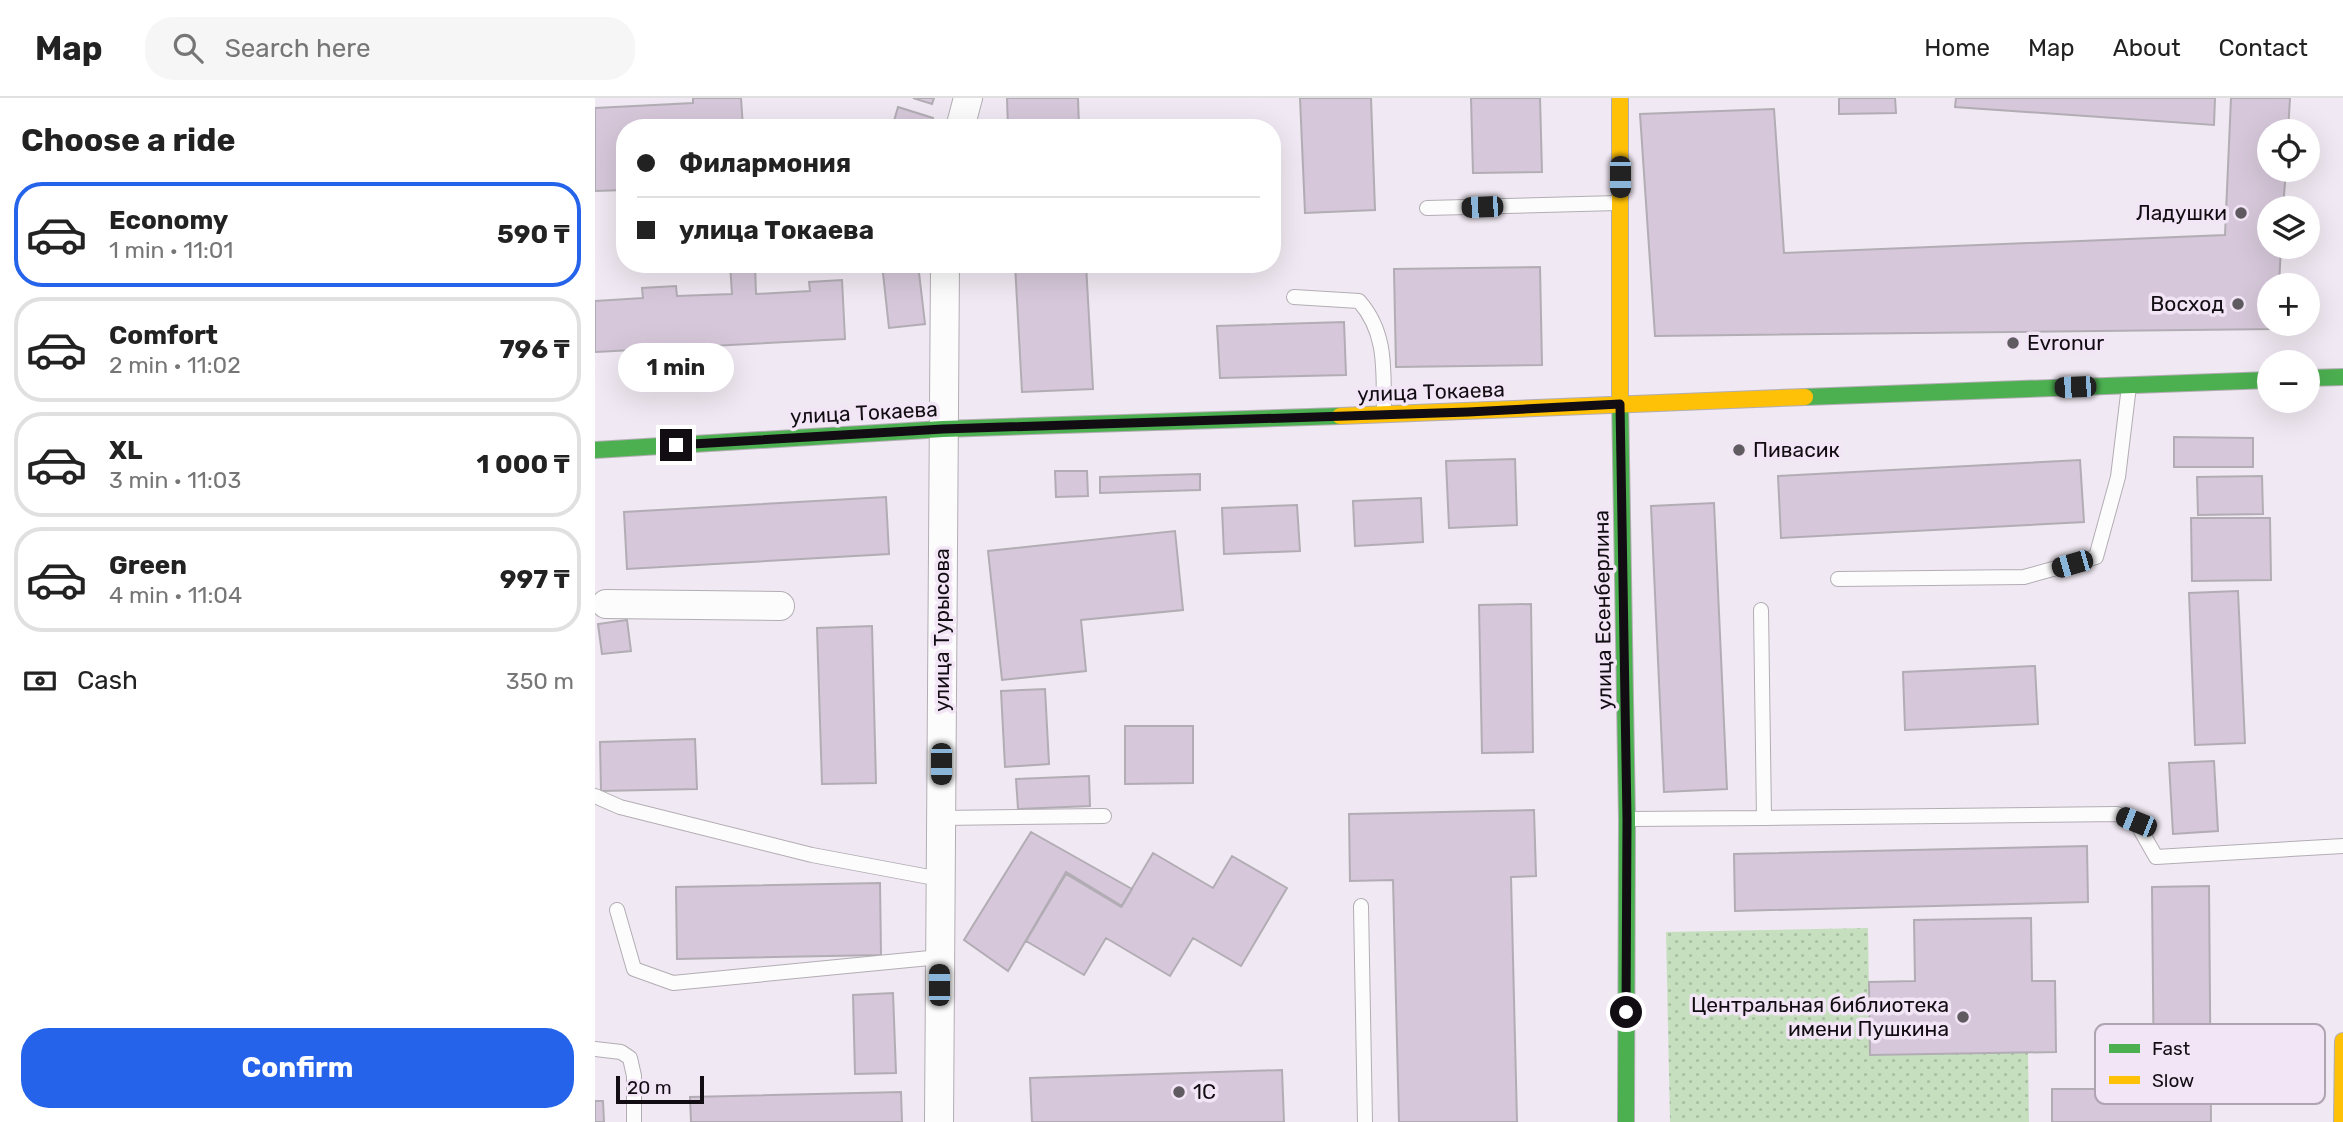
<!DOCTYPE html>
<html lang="en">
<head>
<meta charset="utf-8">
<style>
  :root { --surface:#fff; --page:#f6f6f6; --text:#222; --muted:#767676; --line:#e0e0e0; --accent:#2563eb }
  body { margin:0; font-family:Rubik,sans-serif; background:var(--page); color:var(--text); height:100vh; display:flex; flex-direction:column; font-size:26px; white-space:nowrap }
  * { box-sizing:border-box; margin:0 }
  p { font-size:23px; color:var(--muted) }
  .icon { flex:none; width:38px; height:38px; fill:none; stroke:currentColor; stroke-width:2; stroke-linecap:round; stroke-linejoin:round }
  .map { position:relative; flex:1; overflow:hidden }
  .side { display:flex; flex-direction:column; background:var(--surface); width:595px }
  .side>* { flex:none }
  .guide { position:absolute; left:21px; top:21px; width:665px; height:154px; border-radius:28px; box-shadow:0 7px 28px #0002; display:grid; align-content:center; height:154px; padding:0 21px; background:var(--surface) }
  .tools { position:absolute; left:1662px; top:21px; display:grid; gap:14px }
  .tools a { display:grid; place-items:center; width:63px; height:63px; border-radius:50%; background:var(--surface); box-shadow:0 7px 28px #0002; font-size:35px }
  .scale { position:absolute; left:21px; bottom:18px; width:88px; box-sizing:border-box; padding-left:7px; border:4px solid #120d13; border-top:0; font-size:19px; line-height:24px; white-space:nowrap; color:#120d13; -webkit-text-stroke:5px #f2e5f5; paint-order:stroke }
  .end { position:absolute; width:32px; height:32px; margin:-16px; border:9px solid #120d13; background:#fff; box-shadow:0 0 0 4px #fff }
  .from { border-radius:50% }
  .bubble { position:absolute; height:49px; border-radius:24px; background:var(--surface); box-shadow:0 7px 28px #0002; font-size:23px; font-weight:700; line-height:49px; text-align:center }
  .car { position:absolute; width:21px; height:42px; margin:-21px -10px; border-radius:9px; box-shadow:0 0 5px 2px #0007; background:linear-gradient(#222 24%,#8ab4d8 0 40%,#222 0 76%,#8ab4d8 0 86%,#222 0) }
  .guide b { display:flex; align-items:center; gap:24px; height:66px; font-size:26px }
  .guide b+b { border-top:2px solid var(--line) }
  .guide i { width:18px; height:18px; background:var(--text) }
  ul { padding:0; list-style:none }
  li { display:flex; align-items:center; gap:21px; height:105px; margin:0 14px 10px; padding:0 7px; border:4px solid var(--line); border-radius:28px }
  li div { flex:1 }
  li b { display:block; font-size:26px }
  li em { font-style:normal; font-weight:700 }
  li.current { border-color:var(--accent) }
  li>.icon { width:63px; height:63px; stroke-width:1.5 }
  h2 { padding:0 21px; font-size:32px; line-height:84px }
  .pay { display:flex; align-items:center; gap:18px; height:77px; padding:0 21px; font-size:26px }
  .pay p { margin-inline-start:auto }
  .primary-button { display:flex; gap:14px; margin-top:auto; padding:14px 21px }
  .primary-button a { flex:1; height:80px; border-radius:28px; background:var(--accent); color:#fff; font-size:28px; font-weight:700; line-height:80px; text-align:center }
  header { display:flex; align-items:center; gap:42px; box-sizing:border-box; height:98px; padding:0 35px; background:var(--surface); border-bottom:2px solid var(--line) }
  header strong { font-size:33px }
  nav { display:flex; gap:38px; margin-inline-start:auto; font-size:24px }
  .search { width:490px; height:63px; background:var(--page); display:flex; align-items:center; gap:18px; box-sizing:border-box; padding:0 24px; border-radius:28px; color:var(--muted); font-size:26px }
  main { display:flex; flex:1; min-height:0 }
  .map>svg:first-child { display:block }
</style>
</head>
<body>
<header>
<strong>Map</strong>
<div class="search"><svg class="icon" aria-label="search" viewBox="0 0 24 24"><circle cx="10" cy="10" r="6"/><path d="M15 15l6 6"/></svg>Search here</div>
<nav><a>Home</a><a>Map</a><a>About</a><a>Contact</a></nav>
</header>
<main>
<section class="side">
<h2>Choose a ride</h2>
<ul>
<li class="current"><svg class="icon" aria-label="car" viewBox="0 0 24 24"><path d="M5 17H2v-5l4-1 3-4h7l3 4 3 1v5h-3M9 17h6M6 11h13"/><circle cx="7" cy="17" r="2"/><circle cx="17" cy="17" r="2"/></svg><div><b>Economy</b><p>1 min · 11:01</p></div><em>590 ₸</em></li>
<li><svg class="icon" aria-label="car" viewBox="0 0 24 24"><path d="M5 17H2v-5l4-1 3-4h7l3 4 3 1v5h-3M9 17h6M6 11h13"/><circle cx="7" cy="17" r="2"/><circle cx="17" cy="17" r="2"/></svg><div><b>Comfort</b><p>2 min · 11:02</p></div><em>796 ₸</em></li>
<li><svg class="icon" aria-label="car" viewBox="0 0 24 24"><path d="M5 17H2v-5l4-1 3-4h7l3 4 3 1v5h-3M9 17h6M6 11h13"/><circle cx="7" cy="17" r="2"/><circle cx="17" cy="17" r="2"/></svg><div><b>XL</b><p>3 min · 11:03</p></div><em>1 000 ₸</em></li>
<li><svg class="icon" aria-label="car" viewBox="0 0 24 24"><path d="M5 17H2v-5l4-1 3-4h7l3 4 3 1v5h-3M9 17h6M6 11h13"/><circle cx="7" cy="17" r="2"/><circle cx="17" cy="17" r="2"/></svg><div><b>Green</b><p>4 min · 11:04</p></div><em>997 ₸</em></li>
</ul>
<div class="pay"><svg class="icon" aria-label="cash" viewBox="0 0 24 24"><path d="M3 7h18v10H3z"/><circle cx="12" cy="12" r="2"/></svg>Cash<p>350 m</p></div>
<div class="primary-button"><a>Confirm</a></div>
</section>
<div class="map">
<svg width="1748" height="1024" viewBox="0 0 1748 1024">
  <defs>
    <pattern id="park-dots" width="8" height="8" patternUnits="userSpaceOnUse" patternTransform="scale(1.75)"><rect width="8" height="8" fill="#c6dfbf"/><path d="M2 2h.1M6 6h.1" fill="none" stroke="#a9bea3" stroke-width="1.8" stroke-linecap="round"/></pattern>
  </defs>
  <rect width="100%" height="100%" fill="#f0e8f2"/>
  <!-- park -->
  <path fill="url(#park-dots)" d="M1273,830L1275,957L1433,954L1434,1024H1075L1071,834Z"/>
  <!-- building -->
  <path fill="#d6c8da" stroke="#b2adb4" stroke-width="2" d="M98,0H146L148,30H30V92L0,93V10L98,5Z
    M318,0H339L337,6Z
    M412,0H483L484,30H413Z
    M705,0H776L780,112L710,115Z
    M876,0H945L947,74L878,75Z
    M1244,0H1300L1301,15L1244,16Z
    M1361,0H1620L1619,27L1360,9Z
    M1636,0H1695L1693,33H1675V72H1691L1688,110H1675V149H1686L1684,187H1675V226H1681V231L1060,238L1045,16L1179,11L1189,155L1630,137Z
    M303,9L338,20L335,30H297Z
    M135,166H160L161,196L215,193L214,184L247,182L250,241L0,254V203L48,200L47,190L81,188L82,198L137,196Z
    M287,166H323L330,226L294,230Z
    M420,166H491L498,291L427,294Z
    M945,169L947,267L801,269L799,171Z
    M749,224L751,277L625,280L622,228Z
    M1579,339L1658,340V369H1579Z
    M920,361L922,427L854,430L851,363Z
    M1485,362L1489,424L1186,440L1183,378Z
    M460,373H492L493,398L461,399Z
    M605,376V392L505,395V379Z
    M1667,378L1668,416L1603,417L1602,379Z
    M291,399L294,456L32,471L29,414Z
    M826,400L828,444L760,448L758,403Z
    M1119,405L1132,691L1069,694L1056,408Z
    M702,407L705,453L629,456L627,410Z
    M1596,420H1675L1676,482L1597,483Z
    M580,433L588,512L486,522L491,573L407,582L393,453Z
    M1643,493L1650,645L1600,647L1594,495Z
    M936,506L938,654L887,655L884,507Z
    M32,522L36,553L7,556L3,526Z
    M277,528L281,685L227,686L222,530Z
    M1440,568L1443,626L1310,632L1308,574Z
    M450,591L454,666L410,669L406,593Z
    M530,628H598V685L530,686Z
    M100,641L102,691L6,693L5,644Z
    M1619,663L1623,733L1578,736L1574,665Z
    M494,678L495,708L423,711L421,681Z
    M939,712L941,778L916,779L922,1024H804L798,782L755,783L754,716Z
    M436,734L537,791L527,808L471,774L413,873L369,842Z
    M1492,748L1493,804L1140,813L1139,756Z
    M558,755L618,790L637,758L692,790L646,868L598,840L575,878L511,840L489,877L431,843L471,776L526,809Z
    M285,785L286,857L82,861L81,789Z
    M1614,788L1616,1024H1457V991H1559L1557,789Z
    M1436,820L1437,883H1460L1461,954L1275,957L1274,884L1320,883L1319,822Z
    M298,895L301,975L260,976L258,897Z
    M687,972L689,1024H437L435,980Z
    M306,994L307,1024H96L95,999Z
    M0,1003H8L9,1024H0Z"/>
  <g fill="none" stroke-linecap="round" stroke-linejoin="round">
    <!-- lane casing -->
    <g stroke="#b2adb3" stroke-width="16">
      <path id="lane" d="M832,110L1023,105
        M699,199L764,203C793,236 788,274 789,315
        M1243,481L1429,479L1501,459L1523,379L1534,288
        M0,698L25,709L217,757L345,781
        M346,720L509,718
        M1169,720L1522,716L1541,724L1561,759L1748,748
        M1034,721L1169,720L1166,512
        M766,808L770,1024
        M22,812L39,871L78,885L345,859
        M0,951L26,954L35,960L39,978V1024"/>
    </g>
    <!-- street casing -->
    <g stroke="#b2adb3" stroke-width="30">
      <path id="street" d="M365,30L373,0
        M11,506L185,508
        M344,1024L350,166"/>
    </g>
    <!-- fast casing -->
    <g stroke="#b2adb3" stroke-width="18">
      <path id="fast" d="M1713,280L1748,279
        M1025,299L1032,721L1031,1024
        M1210,299L1675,282
        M0,352L348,331L745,318"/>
    </g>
    <!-- slow casing -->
    <g stroke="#b2adb3" stroke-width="18">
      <path id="slow" d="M1025,0V299
        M745,318L1210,299
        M1747,1024L1748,943"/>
    </g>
    <!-- lane -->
    <use href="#lane" stroke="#fdfcfd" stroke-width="14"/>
    <!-- street -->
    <use href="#street" stroke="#fdfcfd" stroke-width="28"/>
    <!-- fast -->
    <use href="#fast" stroke="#4caf50" stroke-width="16"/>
    <!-- slow -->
    <use href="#slow" stroke="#ffc107" stroke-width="16"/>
  </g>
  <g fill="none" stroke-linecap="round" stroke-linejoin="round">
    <!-- route -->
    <path stroke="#120d13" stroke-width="9" d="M81,347L348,331L873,314L1025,306L1032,721L1031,914"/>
  </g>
  <!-- markers -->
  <g fill="#605a61" stroke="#f2e5f5" stroke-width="2.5">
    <circle cx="1646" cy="115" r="7"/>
    <circle cx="1643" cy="206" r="7"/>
    <circle cx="1418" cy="245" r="7"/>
    <circle cx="1144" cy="352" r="7"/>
    <circle cx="1368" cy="919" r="7"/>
    <circle cx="584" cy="994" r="7"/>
  </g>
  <g text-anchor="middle" stroke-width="7" stroke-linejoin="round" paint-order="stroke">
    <!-- poi labels -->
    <g font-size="21" fill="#120d13" stroke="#f2e5f5" text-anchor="end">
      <text x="1632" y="122">Ладушки</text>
      <text x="1629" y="213">Восход</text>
      <text x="1432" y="252" text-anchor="start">Evronur</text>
      <text x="1158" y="359" text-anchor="start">Пивасик</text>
      <text x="1354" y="914">Центральная библиотека<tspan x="1354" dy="24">имени Пушкина</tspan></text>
      <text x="598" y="1001" text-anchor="start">1C</text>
    </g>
    <!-- street labels -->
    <g font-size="21" fill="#120d13" stroke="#f2e5f5">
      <text transform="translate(836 294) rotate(-2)" y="7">улица Токаева</text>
      <text transform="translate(269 315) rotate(-3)" y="7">улица Токаева</text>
      <text transform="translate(1008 512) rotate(-91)" y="7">улица Есенберлина</text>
      <text transform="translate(347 532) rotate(-90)" y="7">улица Турысова</text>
    </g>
  </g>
  <!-- legend -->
  <rect x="1500" y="926" width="230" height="80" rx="10" fill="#f2e5f5" stroke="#afa4b1" stroke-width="2"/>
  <rect x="1514" y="946" width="31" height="9" fill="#4caf50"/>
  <rect x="1514" y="978" width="31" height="8" fill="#ffc107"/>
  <g font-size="19" fill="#120d13">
    <text x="1557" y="957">Fast</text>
    <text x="1557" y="989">Slow</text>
  </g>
</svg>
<div class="tools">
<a><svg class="icon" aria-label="locate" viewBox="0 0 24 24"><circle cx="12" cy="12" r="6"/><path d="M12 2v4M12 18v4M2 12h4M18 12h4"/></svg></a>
<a><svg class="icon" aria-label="layers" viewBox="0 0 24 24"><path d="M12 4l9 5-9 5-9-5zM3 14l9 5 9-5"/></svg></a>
<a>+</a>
<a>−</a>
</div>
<div class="scale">20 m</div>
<i class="end from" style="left:1031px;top:914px"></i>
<i class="end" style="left:81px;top:347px"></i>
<div class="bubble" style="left:23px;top:245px;width:116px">1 min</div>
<i class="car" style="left:1025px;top:79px;rotate:180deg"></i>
<i class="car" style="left:887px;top:109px;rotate:268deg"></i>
<i class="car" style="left:1480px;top:289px;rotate:268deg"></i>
<i class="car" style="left:1477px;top:466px;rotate:254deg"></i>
<i class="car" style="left:346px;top:666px;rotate:180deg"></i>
<i class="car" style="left:1541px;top:724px;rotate:292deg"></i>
<i class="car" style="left:344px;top:887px;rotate:0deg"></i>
<div class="guide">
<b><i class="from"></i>Филармония</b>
<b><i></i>улица Токаева</b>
</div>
</div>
</main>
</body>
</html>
